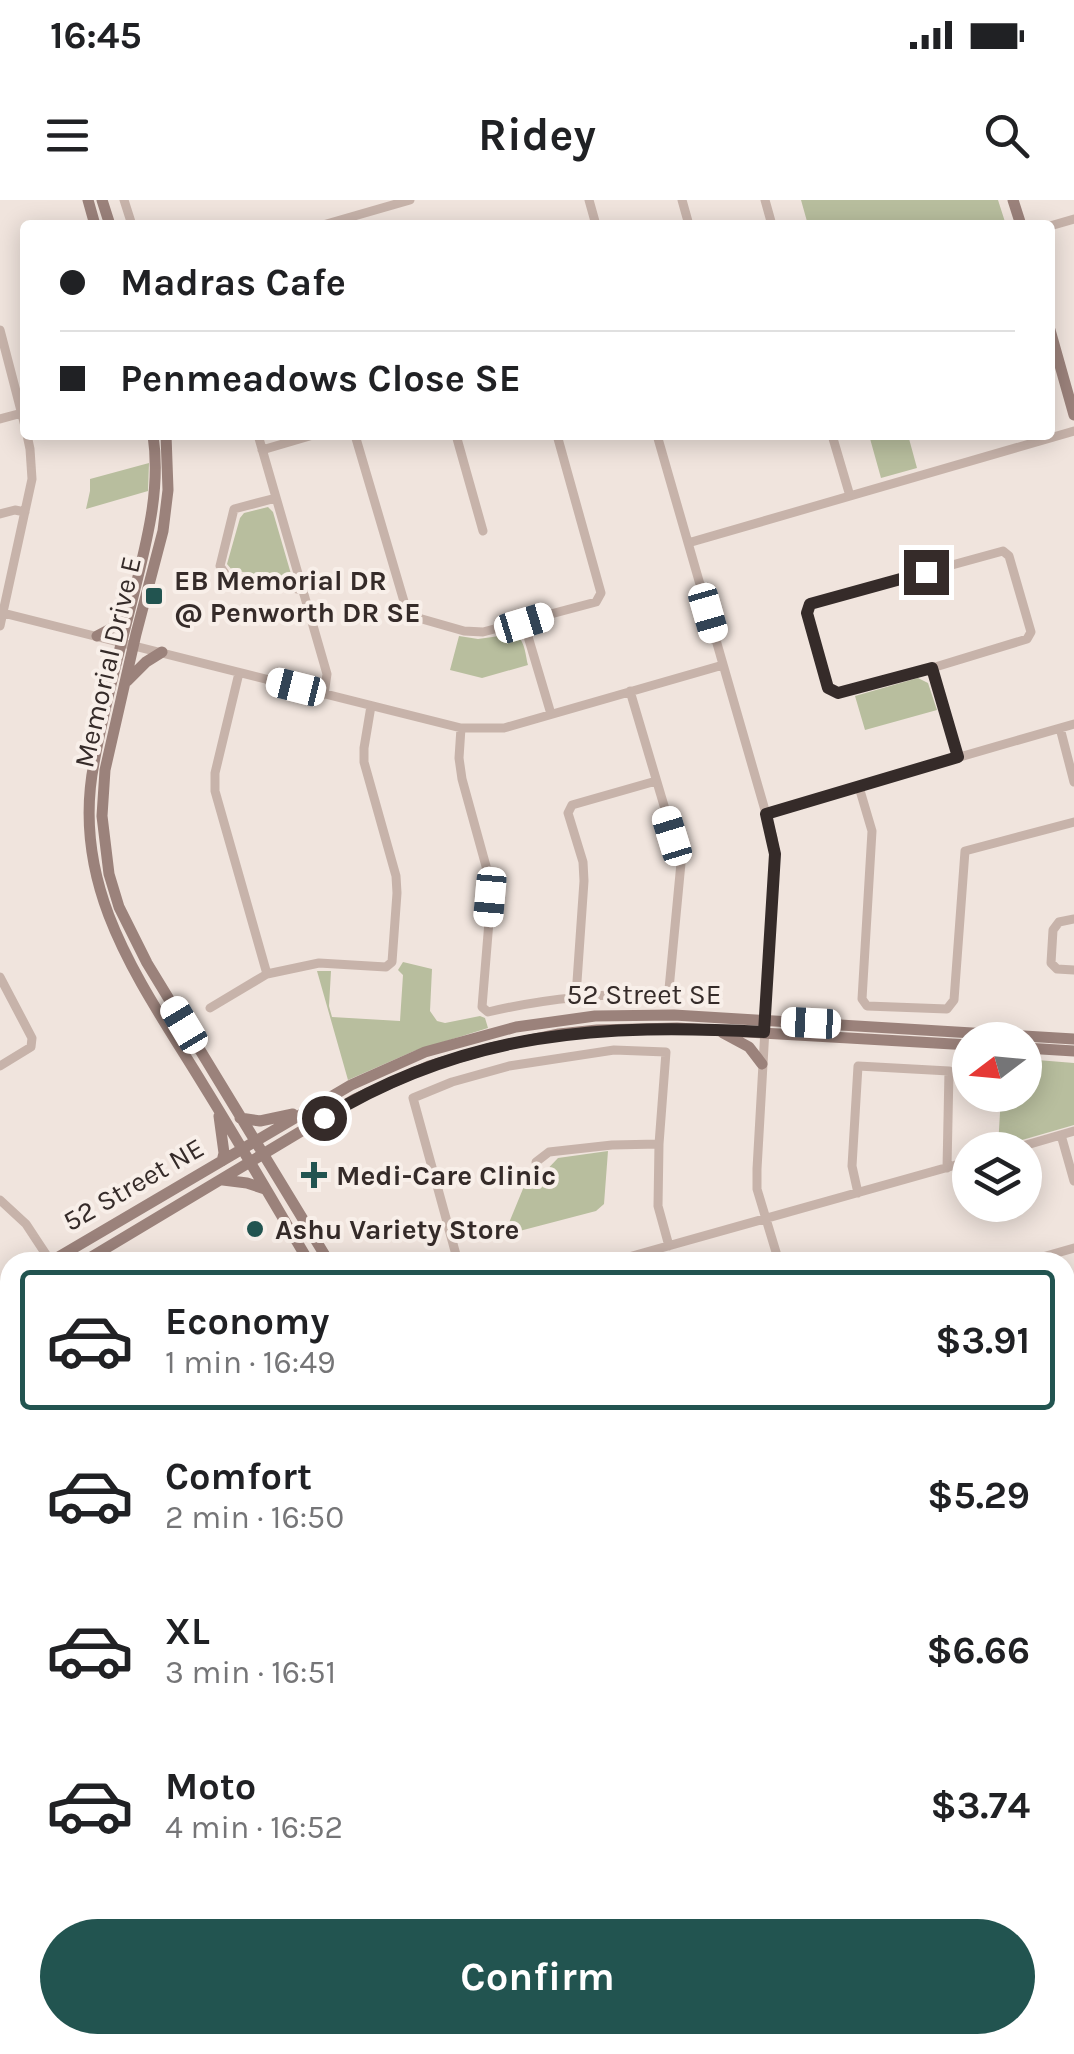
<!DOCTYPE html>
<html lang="en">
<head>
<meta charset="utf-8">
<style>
  :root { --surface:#fff; --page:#f2f2f2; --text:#202124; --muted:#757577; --line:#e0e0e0; --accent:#225450 }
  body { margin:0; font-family:Karla,sans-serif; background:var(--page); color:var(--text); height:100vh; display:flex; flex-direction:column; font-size:38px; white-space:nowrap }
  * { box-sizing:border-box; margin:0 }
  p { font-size:32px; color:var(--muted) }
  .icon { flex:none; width:55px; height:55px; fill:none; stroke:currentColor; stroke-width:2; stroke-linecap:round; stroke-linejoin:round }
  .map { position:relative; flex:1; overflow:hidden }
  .sheet { position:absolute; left:0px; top:1052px; width:1075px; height:802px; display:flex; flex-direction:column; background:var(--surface); border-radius:30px 30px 0 0; box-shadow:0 5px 25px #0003 }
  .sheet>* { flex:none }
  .top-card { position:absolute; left:20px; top:20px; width:1035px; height:220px; border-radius:10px; box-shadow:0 5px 25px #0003; display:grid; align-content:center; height:220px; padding:0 40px; background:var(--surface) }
  .needle { width:65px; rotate:254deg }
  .fabs { position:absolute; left:952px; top:822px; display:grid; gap:20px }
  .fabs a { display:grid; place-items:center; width:90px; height:90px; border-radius:50%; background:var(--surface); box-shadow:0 5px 25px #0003; font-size:50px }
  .end { position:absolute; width:45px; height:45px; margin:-22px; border:12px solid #352b29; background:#fff; box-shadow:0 0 0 5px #fff }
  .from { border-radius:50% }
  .car { position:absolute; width:30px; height:60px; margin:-30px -15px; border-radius:12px; box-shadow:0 0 8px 2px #0007; background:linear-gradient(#fff 24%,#345 0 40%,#fff 0 76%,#345 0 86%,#fff 0) }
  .top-card b { display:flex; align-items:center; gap:35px; height:95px; font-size:38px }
  .top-card b+b { border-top:2px solid var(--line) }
  .top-card i { width:25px; height:25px; background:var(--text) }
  ul { padding:18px 0 0; list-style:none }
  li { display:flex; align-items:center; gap:30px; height:140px; margin:0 20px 15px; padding:0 20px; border:5px solid transparent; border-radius:10px }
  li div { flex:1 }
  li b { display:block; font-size:38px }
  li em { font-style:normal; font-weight:700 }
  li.selected { border-color:var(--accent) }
  li>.icon { width:90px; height:90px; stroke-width:1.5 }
  .button { display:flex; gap:20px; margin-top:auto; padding:20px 40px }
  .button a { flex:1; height:115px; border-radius:60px; background:var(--accent); color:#fff; font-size:40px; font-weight:700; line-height:115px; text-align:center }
  .status { display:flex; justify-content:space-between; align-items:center; height:70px; padding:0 50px; background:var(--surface); direction:ltr }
  .status svg { height:28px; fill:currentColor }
  header { display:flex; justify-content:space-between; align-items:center; height:130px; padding:0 40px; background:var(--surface); font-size:45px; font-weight:700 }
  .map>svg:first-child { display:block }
</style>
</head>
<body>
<div class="status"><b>16:45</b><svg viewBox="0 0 49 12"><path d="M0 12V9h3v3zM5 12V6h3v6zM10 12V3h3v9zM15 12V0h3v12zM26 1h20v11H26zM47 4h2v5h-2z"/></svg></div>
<header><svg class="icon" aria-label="menu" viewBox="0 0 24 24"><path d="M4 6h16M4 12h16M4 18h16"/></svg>Ridey<svg class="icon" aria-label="search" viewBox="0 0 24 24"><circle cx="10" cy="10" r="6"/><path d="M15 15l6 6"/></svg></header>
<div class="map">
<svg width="1074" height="1854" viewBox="0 0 1074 1854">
  <rect width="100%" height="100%" fill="#f0e4dd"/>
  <!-- green -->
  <path fill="#b8be9e" d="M801,0H998L1006,25H808Z
    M869,235H908L917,268L881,278Z
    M149,263L148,291L86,309L90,291V279Z
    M268,307L273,312L291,374L284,379L232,370L227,364L240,318L244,313Z
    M513,434C525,438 525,453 528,465L482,478L450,470L459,436L478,439Z
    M918,478L928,483L937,510L865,530L855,496Z
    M403,762L432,769L430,811L437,821L445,823L480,816L485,818L488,828L414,851L348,880L317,771H331L329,806L332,817L400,821L403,775L398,770Z
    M1025,859L1074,863V925L998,947L1001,895H1025Z
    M608,951L604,1004L596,1011L504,1035L527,979L539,978L558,958Z
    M1074,1283V1503L1065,1506V1286Z
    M86,1845H243L211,1854H89Z"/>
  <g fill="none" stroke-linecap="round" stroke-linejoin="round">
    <!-- street -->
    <path stroke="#c7b3aa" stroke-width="9" d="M124,0L132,25
      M589,0L596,25
      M682,0L689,25
      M765,0L772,25
      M323,25L410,0
      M1050,26L1074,19
      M0,130L25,226
      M0,219L22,213
      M258,235L327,474L324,494
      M355,235L408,415L464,431L483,432L596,402L601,393L557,235
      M456,235L483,331
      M657,235L773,638L775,654L757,969V989L779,1062
      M832,235L850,296
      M262,250L313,235
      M276,298L234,309L220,366L226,375L303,390
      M0,314L15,310L25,312
      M688,343L1074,231
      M1003,351L1009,356L1031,432L1027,439L932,468L838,493L828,488L807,413L810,404Z
      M3,413L461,528H504L723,465
      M524,423L551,514
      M0,426L32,279L30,249L27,235
      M932,468L958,557
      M239,473L215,573V591L267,774
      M461,528L459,558L462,579L489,677L491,697L482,807L488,812C546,798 603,793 663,794L669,789L681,663L630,491
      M1060,528L1074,582
      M859,587L872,631L862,799L867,806L947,809L954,800L965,651L1074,622
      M766,613L1074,524
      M1074,719L1059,722L1053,730L1051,763L1057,769L1074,770
      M0,777L32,838L31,847L0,866
      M576,796L584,681L583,662L568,613L572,605L656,581
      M210,808L267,774L319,763L386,767L392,762L397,693L396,676L364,562V548L371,506
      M1061,935L1074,981
      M1009,950L1074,931
      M536,962L549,952L612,945L659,944
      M858,993L852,966L858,866L949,871L947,968
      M0,1000L26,1024L51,1062
      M458,1062L413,898L452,882L509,866L614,850L666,852L659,944L658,1006L669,1046
      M611,1062L970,961
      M1025,1062L1074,1048
      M1065,1165L1074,1163
      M1065,1277L1074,1276
      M0,1409L10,1426
      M1065,1514L1074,1511
      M0,1601H10
      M1065,1686L1074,1718
      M77,1845L80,1854
      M454,1845L457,1854
      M685,1845L690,1854
      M1004,1845L1007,1854
      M696,1854L727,1845"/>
    <!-- secondary -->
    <path stroke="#9b827b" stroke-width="11" d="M88,0L95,25
      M102,0L110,25
      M1013,0L1021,25
      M1050,130L1074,215
      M153,235C161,289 147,340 134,393C120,450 104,506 94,563C69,690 142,784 204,886C240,944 274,1003 309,1062
      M166,235L168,290L163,331L136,434L105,570L102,616L109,674L119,707L147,763L329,1062
      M97,436L114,427L128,411
      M127,481L146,462L162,452
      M723,833L749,847L762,864
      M1025,848L1074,851
      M219,916L224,953L222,961
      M240,918L260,921L293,914
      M223,980L247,983L265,989
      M50,1062L351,885L425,852L516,827L595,816L674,815L1074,839
      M83,1062L355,899L429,866L491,848L559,834L597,830L677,828L970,845
      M0,1094L10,1088
      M0,1112L10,1106
      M563,1845L565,1854
      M577,1845L580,1854"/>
  </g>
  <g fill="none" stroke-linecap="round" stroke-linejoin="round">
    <!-- route -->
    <path stroke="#352b29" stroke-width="12" d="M324,918C466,831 603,823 764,832L775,654L766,614L958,557L932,468L838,493L828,488L807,413L810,404L926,372"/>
  </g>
  <!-- markers -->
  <g fill="#225450" stroke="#f8efe9" stroke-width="4">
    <rect x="144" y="386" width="20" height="20" rx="5"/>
    <path d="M309 960h10v10h10v10h-10v10h-10v-10h-10v-10h10z"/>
    <circle cx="255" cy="1029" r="10"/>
  </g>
  <g text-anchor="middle" stroke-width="8" stroke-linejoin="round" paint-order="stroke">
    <!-- poi labels -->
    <g font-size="28" font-weight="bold" fill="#352b29" stroke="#f8efe9" text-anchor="start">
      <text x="174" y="390">EB Memorial DR<tspan x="174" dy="32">@ Penworth DR SE</tspan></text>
      <text x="336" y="985">Medi-Care Clinic</text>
      <text x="275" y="1039">Ashu Variety Store</text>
    </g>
    <!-- street labels -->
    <g font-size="28" fill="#352b29" stroke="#f8efe9">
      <text transform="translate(107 462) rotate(-77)" y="10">Memorial Drive E</text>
      <text x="644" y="804">52 Street SE</text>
      <text transform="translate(133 984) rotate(-30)" y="10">52 Street NE</text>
    </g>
  </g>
</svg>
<div class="fabs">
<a><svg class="needle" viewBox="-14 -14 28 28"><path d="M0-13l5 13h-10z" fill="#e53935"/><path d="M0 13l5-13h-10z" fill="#757577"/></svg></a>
<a><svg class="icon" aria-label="layers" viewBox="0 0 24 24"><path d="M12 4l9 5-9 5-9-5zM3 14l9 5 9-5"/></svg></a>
</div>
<i class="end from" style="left:324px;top:918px"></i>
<i class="end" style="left:926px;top:372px"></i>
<i class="car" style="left:708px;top:413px;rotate:164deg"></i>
<i class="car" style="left:524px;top:423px;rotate:73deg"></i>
<i class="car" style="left:296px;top:487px;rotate:284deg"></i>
<i class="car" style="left:672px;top:636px;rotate:343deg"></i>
<i class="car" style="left:490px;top:697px;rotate:185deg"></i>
<i class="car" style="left:811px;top:823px;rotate:273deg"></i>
<i class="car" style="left:184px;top:825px;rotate:329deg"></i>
<div class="top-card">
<b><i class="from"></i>Madras Cafe</b>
<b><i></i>Penmeadows Close SE</b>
</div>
<section class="sheet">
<ul>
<li class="selected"><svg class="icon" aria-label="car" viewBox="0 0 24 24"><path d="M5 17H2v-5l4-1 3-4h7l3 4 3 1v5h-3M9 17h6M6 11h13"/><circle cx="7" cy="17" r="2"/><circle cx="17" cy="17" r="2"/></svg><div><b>Economy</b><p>1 min · 16:49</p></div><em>$3.91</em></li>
<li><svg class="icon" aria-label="car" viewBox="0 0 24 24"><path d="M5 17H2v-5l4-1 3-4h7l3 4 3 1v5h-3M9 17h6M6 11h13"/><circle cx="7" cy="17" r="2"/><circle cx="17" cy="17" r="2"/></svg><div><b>Comfort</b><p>2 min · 16:50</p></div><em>$5.29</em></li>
<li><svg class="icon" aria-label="car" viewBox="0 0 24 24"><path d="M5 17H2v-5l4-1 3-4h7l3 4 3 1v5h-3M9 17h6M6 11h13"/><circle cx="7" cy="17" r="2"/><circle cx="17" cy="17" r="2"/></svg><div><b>XL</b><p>3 min · 16:51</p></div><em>$6.66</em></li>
<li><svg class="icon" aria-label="car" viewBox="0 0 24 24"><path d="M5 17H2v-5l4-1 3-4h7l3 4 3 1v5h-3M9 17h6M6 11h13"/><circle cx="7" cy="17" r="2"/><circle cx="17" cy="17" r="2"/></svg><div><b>Moto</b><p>4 min · 16:52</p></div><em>$3.74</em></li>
</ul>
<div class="button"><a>Confirm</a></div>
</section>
</div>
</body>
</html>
